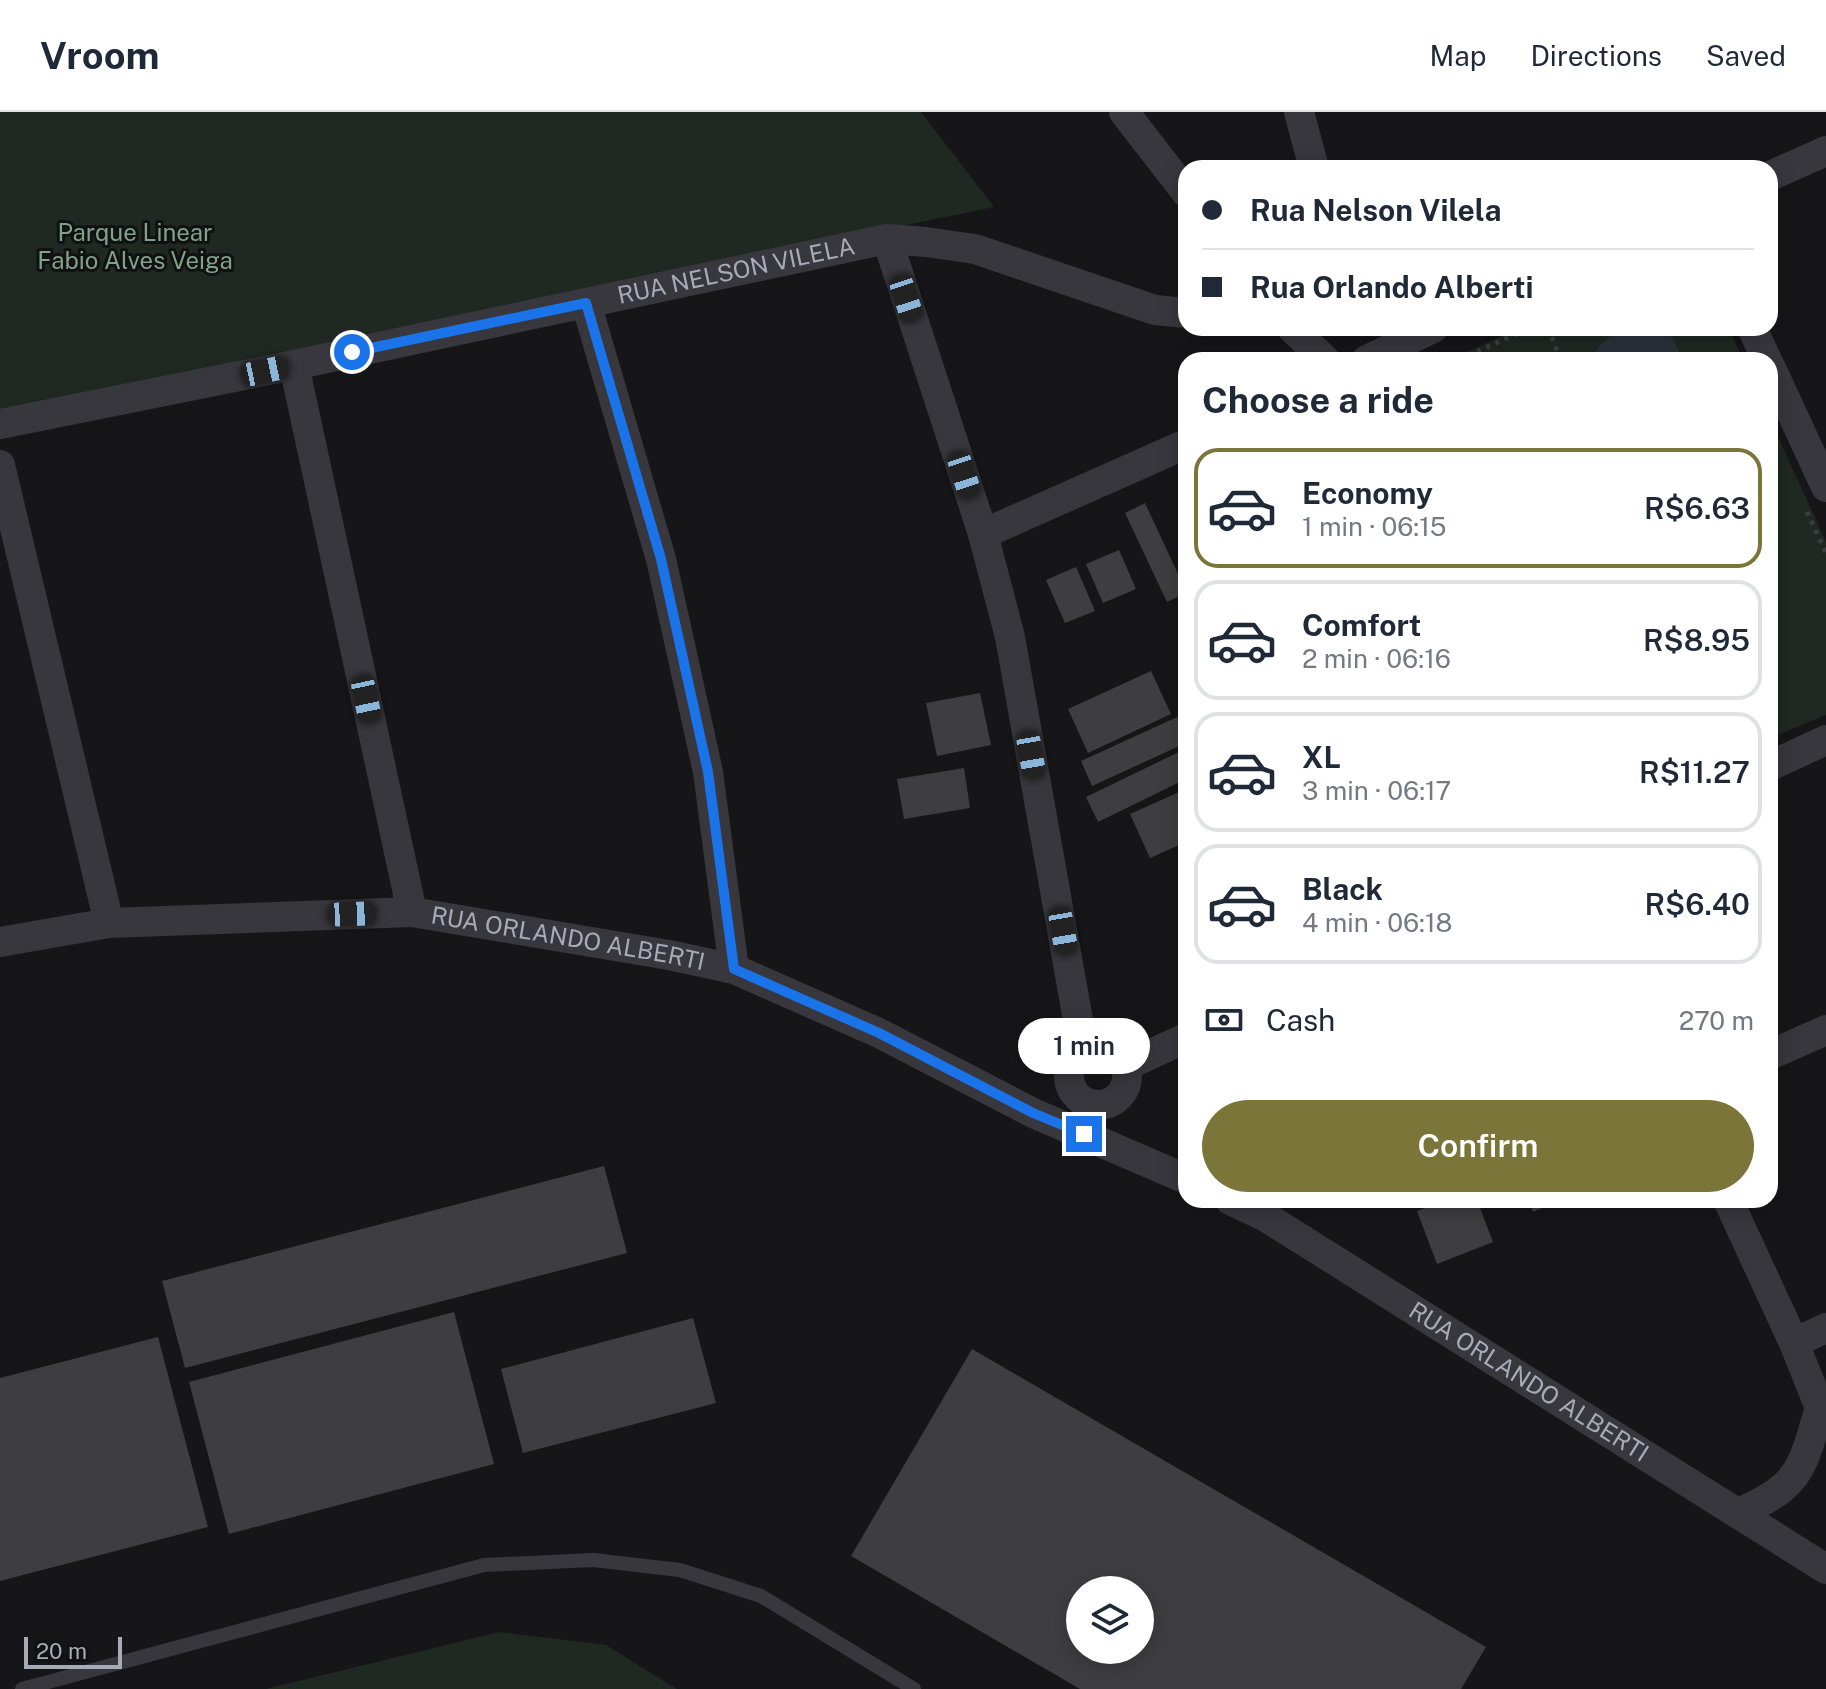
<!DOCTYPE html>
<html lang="en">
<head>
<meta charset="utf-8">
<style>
  :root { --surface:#fff; --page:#f2f2f3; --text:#1f2937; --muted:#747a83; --line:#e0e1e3; --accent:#7b7539 }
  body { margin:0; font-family:"Public Sans",sans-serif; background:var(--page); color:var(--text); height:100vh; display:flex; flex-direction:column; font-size:30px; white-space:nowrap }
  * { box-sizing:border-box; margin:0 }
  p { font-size:26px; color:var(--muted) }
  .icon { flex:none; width:44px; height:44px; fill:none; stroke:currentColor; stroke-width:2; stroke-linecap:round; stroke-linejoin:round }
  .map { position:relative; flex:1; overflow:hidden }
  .sheet { position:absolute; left:1178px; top:240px; width:600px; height:856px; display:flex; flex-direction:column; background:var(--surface); border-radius:24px; box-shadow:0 4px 20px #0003 }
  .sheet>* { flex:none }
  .top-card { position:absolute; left:1178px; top:48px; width:600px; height:176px; border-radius:24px; box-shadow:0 4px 20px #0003; display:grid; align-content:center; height:176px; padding:0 24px; background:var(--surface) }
  .buttons { position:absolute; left:1066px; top:1464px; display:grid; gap:16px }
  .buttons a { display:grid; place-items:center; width:88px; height:88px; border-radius:50%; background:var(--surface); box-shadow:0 4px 20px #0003; font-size:40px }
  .scale { position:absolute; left:24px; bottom:20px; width:98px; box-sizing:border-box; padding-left:8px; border:4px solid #a8aab7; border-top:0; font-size:22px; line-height:28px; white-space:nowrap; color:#a8aab7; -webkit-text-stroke:6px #111113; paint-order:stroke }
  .end { position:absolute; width:36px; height:36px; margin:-18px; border:10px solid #1a73e8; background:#fff; box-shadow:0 0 0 4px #fff }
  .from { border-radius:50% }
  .bubble { position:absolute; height:56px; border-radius:28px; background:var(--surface); box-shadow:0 4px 20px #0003; font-size:26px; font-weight:600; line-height:56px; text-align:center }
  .car { position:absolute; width:24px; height:48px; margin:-24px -12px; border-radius:10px; box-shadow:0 0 6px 2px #0007; background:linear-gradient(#222 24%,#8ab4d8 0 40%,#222 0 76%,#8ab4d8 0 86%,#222 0) }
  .top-card b { display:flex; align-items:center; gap:28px; height:76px; font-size:30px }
  .top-card b+b { border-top:2px solid var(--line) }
  .top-card i { width:20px; height:20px; background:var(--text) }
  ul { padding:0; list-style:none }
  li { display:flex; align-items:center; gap:24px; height:120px; margin:0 16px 12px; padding:0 8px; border:4px solid var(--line); border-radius:24px }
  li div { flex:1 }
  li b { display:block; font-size:30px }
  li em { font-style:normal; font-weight:600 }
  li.active { border-color:var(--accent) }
  li>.icon { width:72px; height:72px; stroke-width:1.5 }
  h2 { padding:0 24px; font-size:36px; line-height:96px }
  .pay { display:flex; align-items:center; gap:20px; height:88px; padding:0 24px; font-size:30px }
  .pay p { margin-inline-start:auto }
  .cta { display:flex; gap:16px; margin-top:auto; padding:16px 24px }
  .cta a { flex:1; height:92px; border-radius:48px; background:var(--accent); color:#fff; font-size:32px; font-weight:600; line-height:92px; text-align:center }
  header { display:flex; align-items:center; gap:48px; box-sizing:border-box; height:112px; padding:0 40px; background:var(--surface); border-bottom:2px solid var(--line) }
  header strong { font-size:38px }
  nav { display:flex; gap:44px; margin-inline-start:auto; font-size:28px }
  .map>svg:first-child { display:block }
</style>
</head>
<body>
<header>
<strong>Vroom</strong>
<nav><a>Map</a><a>Directions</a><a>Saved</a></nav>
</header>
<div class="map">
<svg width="1826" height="1577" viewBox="0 0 1826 1577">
  <rect width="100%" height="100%" fill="#161618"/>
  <!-- green -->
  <path fill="#202822" d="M0,0H921L994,95L0,299Z
    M1519,216H1729L1743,248H1450Z
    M1770,307L1826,430V603L1770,626Z
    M499,1520L606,1533L677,1577H266Z"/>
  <!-- water -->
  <path fill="#2c323b" d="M1619,216H1668L1683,248H1588L1601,233Z"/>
  <!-- building -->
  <path fill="#3e3e42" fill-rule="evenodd" d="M1145,391L1186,479V481L1167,490L1125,401Z
    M1119,438L1136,477L1103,491L1086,452Z
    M1076,455L1095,499L1065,511L1046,468Z
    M1151,559L1171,602L1088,641L1068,597Z
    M980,581L991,633L937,644L926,591Z
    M1186,601V631L1092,674L1081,649Z
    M1179,640L1186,654V667L1098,710L1086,685Z
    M964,656L970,696L904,707L897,667Z
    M1186,677V730L1150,746L1130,702Z
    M604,1054L627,1141L185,1256L162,1169Z
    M1446,1088H1477L1493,1130L1437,1152L1417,1099Z
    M1528,1088H1560L1533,1100Z
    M454,1200L494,1352L229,1422L189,1270Z
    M693,1206L716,1291L523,1341L501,1257Z
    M158,1225L208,1415L0,1469V1266Z
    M972,1237L1486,1535L1461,1577H1080L851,1444ZM1080,1478H1140V1538H1080Z"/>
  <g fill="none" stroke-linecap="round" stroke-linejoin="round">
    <!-- path -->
    <path stroke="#3d3e44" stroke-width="5" stroke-dasharray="4 6" stroke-linecap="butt" d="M1548,216L1561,248
      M1459,248L1529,216
      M1807,400L1826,441"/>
    <!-- lane -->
    <path stroke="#37373d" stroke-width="14" d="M22,1577L484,1453L593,1448L680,1458L761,1484L914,1577"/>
    <!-- street -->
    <g stroke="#37373d" stroke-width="30">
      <path d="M1124,0L1186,80"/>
      <path d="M1299,0L1314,56"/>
      <path d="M1770,64L1826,39"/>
      <path d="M887,127L983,422L1010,525L1078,908L1087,936"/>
      <path d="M586,191L661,447L708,660L734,857"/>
      <path d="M1292,216L1325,248"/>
      <path d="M1752,216L1767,248"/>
      <path d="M1367,248L1433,216"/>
      <path d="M294,253L412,800"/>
      <path d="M1770,254L1826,375"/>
      <path id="s1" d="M0,312L294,253L887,127L926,130L975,137L1155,198L1186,201"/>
      <path d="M0,353L109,811"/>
      <path d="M983,422L1186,332"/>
      <path d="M1770,654L1826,628"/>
      <path id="s2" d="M0,830L109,811L412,800L669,843L734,857L879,921L1033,1001L1186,1067"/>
      <circle cx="1098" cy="964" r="29"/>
      <path d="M1770,943L1826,918"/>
      <path d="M1125,954L1186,926"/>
      <path id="s3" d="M1230,1088L1266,1105L1826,1457"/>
      <path d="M1728,1088L1794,1231L1826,1311"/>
      <path d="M1794,1231L1826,1216"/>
      <path d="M1738,1401C1801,1374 1802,1357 1820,1295"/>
    </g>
  </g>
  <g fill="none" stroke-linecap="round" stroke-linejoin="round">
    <!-- route -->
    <path stroke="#1a73e8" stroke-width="10" d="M352,240L586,191L661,447L708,660L734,857L879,921L1033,1001L1084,1022"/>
  </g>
  <g text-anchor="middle" stroke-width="6" stroke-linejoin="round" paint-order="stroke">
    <!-- park labels -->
    <g font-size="24" fill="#80a289" stroke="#111113">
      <text x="135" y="129">Parque Linear<tspan x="135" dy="28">Fabio Alves Veiga</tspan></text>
    </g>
    <!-- street labels -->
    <g font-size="24" fill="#a8aab7" stroke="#111113">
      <text dy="8" stroke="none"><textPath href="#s1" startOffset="752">RUA NELSON VILELA</textPath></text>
      <text dy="8" stroke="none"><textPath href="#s2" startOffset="572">RUA ORLANDO ALBERTI</textPath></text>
      <text dy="8" stroke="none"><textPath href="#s3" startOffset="350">RUA ORLANDO ALBERTI</textPath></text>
    </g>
  </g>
</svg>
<div class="buttons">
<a><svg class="icon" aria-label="layers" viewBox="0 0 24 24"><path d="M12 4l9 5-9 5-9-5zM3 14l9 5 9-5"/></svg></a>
</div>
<div class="scale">20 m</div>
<i class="end from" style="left:352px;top:240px"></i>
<i class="end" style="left:1084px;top:1022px"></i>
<div class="bubble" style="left:1018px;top:906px;width:132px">1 min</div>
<i class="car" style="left:906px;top:186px;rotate:162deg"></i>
<i class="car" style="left:265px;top:259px;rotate:78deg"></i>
<i class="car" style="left:964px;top:363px;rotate:162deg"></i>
<i class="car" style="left:366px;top:587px;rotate:168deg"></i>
<i class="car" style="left:1031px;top:643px;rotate:170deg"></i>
<i class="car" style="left:352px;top:802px;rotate:88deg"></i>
<i class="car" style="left:1063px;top:819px;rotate:170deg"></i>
<div class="top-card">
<b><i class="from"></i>Rua Nelson Vilela</b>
<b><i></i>Rua Orlando Alberti</b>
</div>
<section class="sheet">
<h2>Choose a ride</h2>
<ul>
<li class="active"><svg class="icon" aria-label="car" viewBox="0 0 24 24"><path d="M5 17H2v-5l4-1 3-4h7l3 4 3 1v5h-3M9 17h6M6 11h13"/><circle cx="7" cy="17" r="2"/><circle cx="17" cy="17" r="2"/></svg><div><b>Economy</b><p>1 min · 06:15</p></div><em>R$6.63</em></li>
<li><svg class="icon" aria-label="car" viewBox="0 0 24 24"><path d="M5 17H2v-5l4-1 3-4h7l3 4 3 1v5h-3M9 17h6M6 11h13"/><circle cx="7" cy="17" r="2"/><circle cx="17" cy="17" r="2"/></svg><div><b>Comfort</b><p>2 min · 06:16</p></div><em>R$8.95</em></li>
<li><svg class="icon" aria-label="car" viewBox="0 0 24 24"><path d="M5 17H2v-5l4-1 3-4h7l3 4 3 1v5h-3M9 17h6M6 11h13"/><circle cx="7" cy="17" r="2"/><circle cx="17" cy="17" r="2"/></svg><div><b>XL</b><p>3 min · 06:17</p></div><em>R$11.27</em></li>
<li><svg class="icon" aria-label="car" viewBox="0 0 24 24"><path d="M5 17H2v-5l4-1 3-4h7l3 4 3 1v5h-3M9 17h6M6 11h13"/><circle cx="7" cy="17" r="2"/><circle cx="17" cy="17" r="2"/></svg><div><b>Black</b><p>4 min · 06:18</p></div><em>R$6.40</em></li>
</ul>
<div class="pay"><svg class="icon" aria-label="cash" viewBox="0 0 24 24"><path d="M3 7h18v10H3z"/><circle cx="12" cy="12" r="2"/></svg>Cash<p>270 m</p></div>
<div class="cta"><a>Confirm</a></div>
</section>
</div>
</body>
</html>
